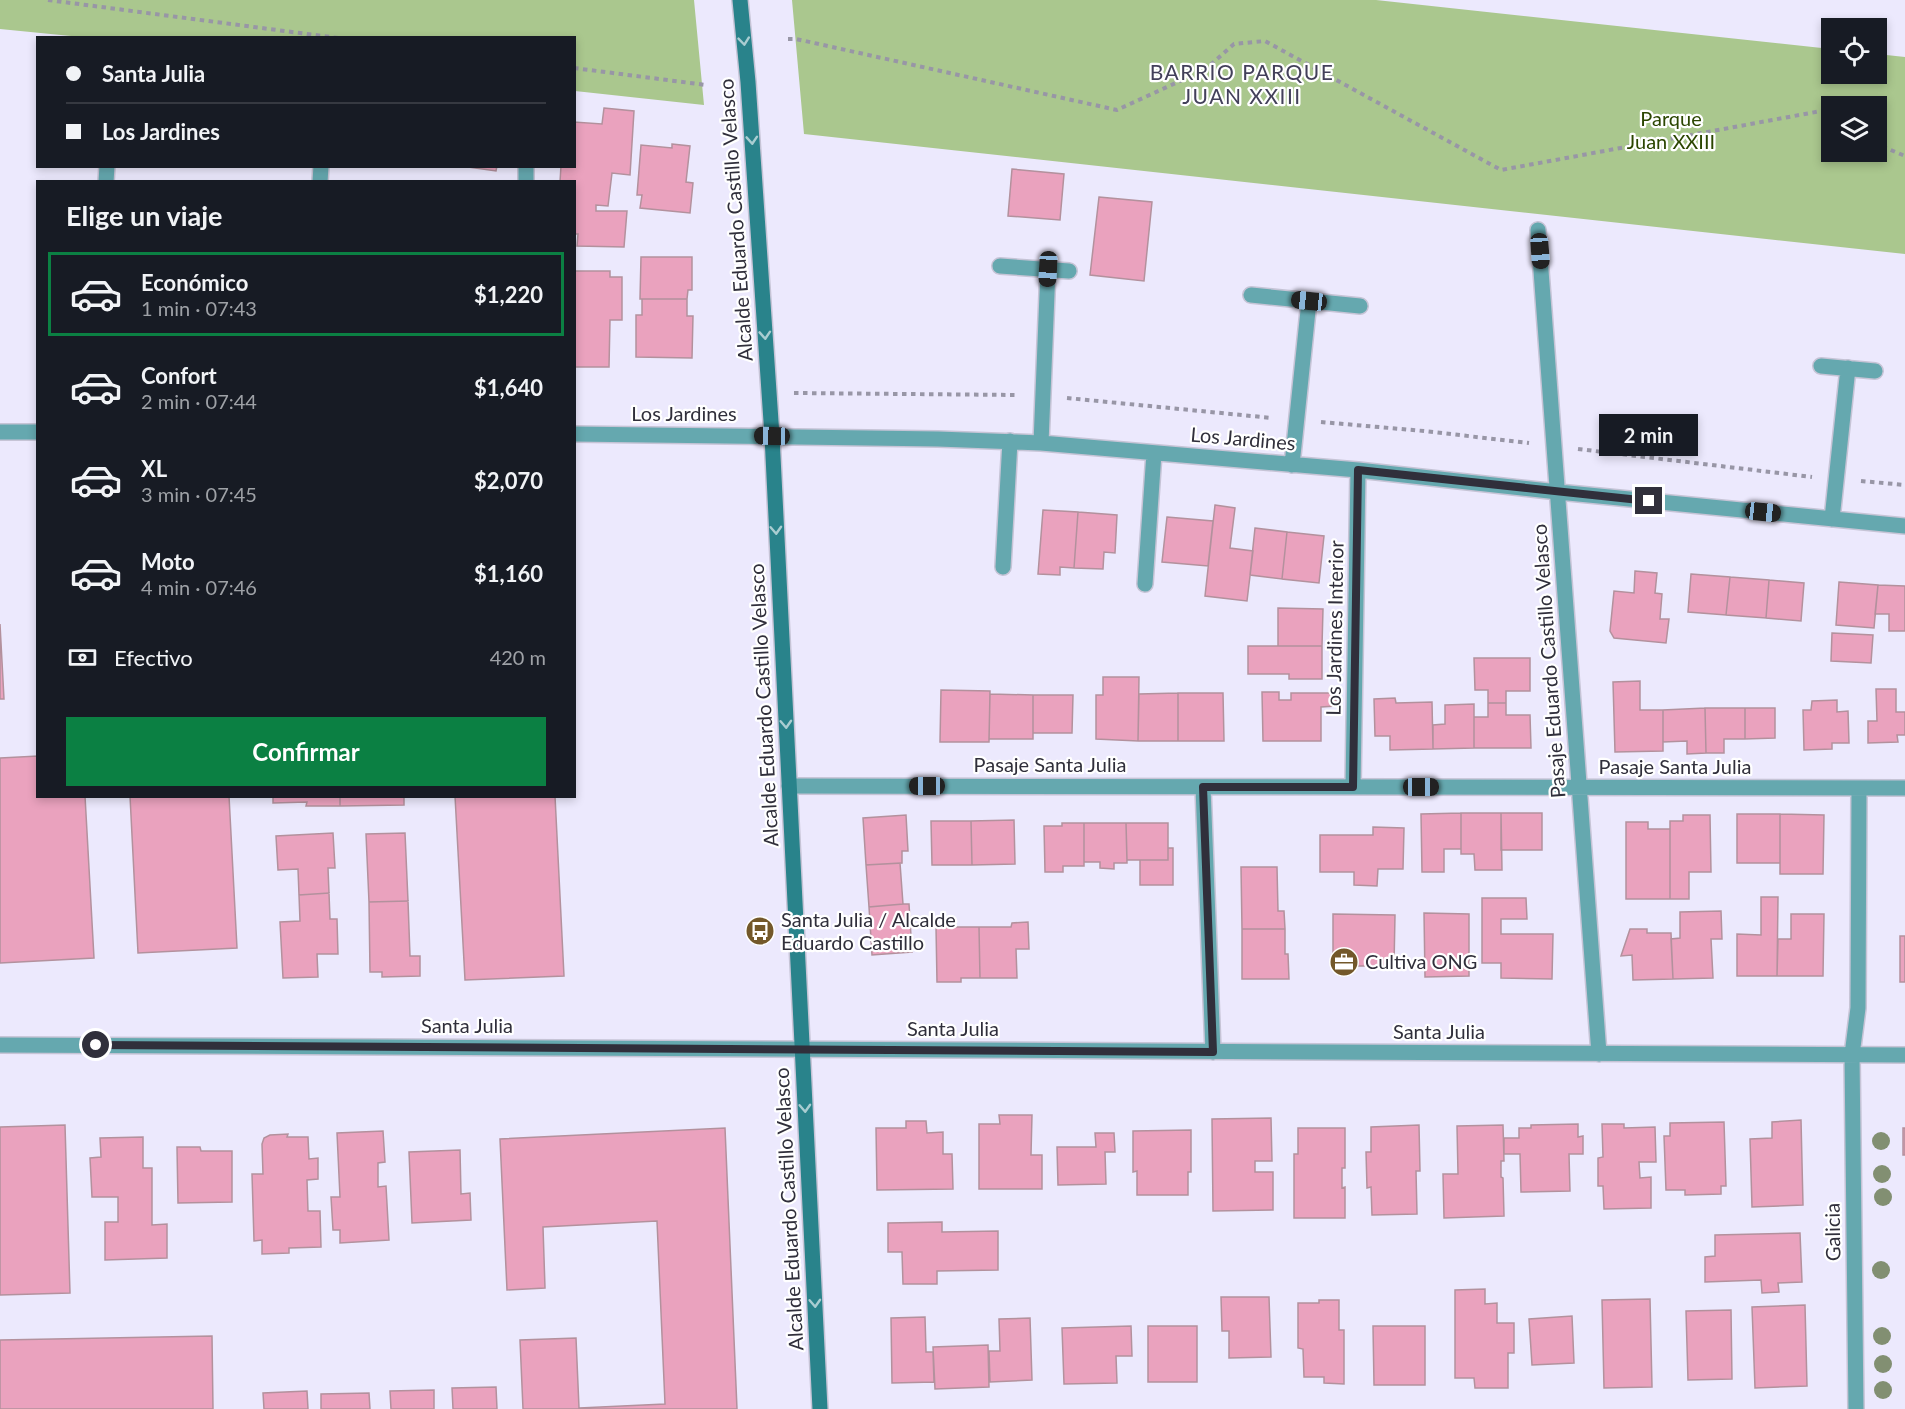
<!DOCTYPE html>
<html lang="es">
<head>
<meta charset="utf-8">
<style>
  :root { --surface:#171b24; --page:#20242c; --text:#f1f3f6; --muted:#9ea1a6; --line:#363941; --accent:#0b8043 }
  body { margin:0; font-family:Lato,sans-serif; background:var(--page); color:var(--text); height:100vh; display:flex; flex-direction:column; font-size:22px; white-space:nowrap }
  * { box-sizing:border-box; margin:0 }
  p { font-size:20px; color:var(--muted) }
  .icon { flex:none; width:33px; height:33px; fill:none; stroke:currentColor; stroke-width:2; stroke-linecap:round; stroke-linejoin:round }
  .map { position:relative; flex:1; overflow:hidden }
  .details { position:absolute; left:36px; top:180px; width:540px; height:618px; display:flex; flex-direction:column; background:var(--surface); border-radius:0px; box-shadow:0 3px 9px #0003 }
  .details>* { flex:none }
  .top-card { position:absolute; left:36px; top:36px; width:540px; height:132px; border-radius:0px; box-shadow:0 3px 9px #0003; display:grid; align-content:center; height:132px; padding:0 30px; background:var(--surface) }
  .tools { position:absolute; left:1821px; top:18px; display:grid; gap:12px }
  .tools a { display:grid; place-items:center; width:66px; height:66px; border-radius:0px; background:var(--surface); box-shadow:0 3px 9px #0003; font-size:30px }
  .end { position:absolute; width:27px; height:27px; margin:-14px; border:8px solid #302f3b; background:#fff; box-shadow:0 0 0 3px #fff }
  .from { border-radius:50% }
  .bubble { position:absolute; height:42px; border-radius:0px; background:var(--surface); box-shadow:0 3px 9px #0003; font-size:20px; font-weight:700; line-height:42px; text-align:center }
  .car { position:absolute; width:18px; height:36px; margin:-18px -9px; border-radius:8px; box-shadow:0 0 4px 2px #0007; background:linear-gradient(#222 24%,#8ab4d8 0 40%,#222 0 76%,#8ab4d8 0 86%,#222 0) }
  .top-card b { display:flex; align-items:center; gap:21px; height:57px; font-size:22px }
  .top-card b+b { border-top:2px solid var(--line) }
  .top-card i { width:15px; height:15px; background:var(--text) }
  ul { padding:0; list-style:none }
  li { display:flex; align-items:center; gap:18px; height:84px; margin:0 12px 9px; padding:0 18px; border:3px solid transparent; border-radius:0px }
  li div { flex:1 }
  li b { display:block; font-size:22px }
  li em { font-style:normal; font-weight:700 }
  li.active { border-color:var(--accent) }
  li>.icon { width:54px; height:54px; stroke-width:1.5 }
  h2 { padding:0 30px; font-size:27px; line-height:72px }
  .pay { display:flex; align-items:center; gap:15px; height:66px; padding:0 30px; font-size:22px }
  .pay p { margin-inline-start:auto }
  .primary-button { display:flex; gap:12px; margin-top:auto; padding:12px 30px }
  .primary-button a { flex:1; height:69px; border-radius:0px; background:var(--accent); color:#fff; font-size:24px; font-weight:700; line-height:69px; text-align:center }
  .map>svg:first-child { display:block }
</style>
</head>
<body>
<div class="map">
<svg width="1905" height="1409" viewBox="0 0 1905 1409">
  <rect width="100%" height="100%" fill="#ece9fd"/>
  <!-- green -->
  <path fill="#aac78e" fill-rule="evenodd" d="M0,0H694L704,105L575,91L574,38L81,37L0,29Z
    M792,0H1376L1831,49L1832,74H1876L1877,54L1905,57V254L804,134ZM1876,106V152H1832V106Z"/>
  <!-- building -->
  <path fill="#eaa2be" stroke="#b3919d" stroke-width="1.5" d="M604,108L634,111L630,175L612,173L608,206L596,205V211H627L624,247L577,246L578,234H574V182H560L561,166H574V122L602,124Z
    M672,144L690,146L686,182L693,183L690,213L640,208L642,195H637L641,145L672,148Z
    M461,166H497L496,171Z
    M1012,169L1064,174L1060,220L1008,216Z
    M1099,197L1152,202L1144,281L1090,275Z
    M641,257H692V290H688L687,299H640Z
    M574,271H610V277H622V320H610L609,367H574Z
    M642,299H687V316H693L692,358L636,357V315H642Z
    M1215,505L1235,508L1230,548L1253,551L1247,601L1205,596Z
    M1043,510L1078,512L1074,568L1060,567V575L1038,574Z
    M1078,512L1117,515L1115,553L1104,552L1103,569L1074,568Z
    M1167,517L1213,521L1208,566L1162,562Z
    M1255,528L1287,532L1282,579L1250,575Z
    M1287,532L1324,536L1319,583L1282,579Z
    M1635,571L1657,573L1655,593L1662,594L1660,619H1669L1666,643L1614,638L1610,631L1614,591L1634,593Z
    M1691,574L1730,577L1726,615L1688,612Z
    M1730,577L1769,580L1766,618L1726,615Z
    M1769,580L1804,583L1801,621L1766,618Z
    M1839,582L1878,585L1874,628L1836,625Z
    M1878,585L1905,586V631H1889V614H1875Z
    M1278,608L1323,609L1322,646H1278Z
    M0,624L4,699H0Z
    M1832,633L1873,635L1871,663L1831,661Z
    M1248,646H1322V679H1289V674H1248Z
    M1474,658H1530V691H1506V703H1488V690H1475Z
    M1103,677H1139L1138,741L1096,739V695H1103Z
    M1640,681V710H1663V751L1615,752L1613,682Z
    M1876,689H1896V712H1905V735H1897L1898,742L1868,743V721H1877Z
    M941,690L990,691L989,742H940Z
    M1262,692H1279V700H1291V693H1336V706L1321,707V741H1263Z
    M1178,693H1223L1224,741H1178Z
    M1178,693V741H1138L1139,694Z
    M990,694L1033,695V739H989Z
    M1033,695H1073L1072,733H1033Z
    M1395,698L1396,703L1432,702L1433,749L1390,750V736H1375L1374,699Z
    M1837,700V712L1848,711L1849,743H1832V749L1804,750L1803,710H1811L1812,701Z
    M1488,703H1506V715H1530L1531,748H1474V717H1488Z
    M1474,704V748L1433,749V725L1445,724V705Z
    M1705,708H1745V739H1724V753H1706Z
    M1705,708L1706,753L1687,754V741L1663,742V710Z
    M1745,708H1775V738L1745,739Z
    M38,756V796H85L94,958L0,963V758Z
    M130,796H229L237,948L138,953Z
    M273,796H340V806H306L307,802L273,803Z
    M340,796H404V805L340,806Z
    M455,796H555L564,976L465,980Z
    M1461,813H1501L1502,870H1475L1474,854H1461Z
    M1461,813V849H1444V872H1422L1421,814Z
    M1501,813H1542V850H1501Z
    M1737,814H1780V863H1737Z
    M1780,814L1824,815L1823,874H1780Z
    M906,815L908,851H902V863L866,865L863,818Z
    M1683,815H1710L1711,872H1689V899H1670V821H1683Z
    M1014,820L1015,864L972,865L971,821Z
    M931,821H971L972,865H932Z
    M1626,822H1648V829H1670V899H1626Z
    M1062,823H1084V866H1063V872H1045L1044,826H1062Z
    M1084,823H1126L1127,863H1114V869L1100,868V862H1084Z
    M1126,823H1168V860H1127Z
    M1373,827L1404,828L1403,869H1378L1377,886L1354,885V872H1320V835H1373Z
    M333,833L335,868H328L329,893L299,895L298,869L278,870L276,836Z
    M405,833L408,901L369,902L366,834Z
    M1168,848H1173V885H1140V860H1168Z
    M900,863L903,904L869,907L866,865Z
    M1241,867H1277L1278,911H1284L1285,929H1242Z
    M329,893L330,919H337L338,954H317L318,977L283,978L280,922L300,921L299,895Z
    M1761,897H1778L1777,976H1737V934L1761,935Z
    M1482,898H1526L1527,919H1501V934H1553L1552,979L1501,978V963H1482Z
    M408,901L410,956H420V976L382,977V972H370L369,902Z
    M903,904H909L912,952L872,955L869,907Z
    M1721,911L1722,939H1711L1713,978L1673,979L1671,939L1680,938V912Z
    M1424,913L1469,914V976L1425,977Z
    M1333,914L1395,915L1394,966H1333Z
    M1791,914H1824L1823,976H1777L1778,939H1791Z
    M1028,922L1029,949H1016L1017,978H980L979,927H1011L1012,923Z
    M936,927H979L980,978H961V982H937Z
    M1242,929H1285V954H1288L1289,979H1242Z
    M1630,929H1647V933H1671L1673,979L1633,980L1632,955L1621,956Z
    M1900,936H1905V982H1900Z
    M999,1115H1032L1031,1155H1042V1189H979V1124H1000Z
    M1271,1118L1272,1161H1255V1172H1273V1210L1213,1211L1212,1119Z
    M1801,1120L1803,1205L1752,1207L1750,1139L1772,1138V1122Z
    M906,1121H926L927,1133L943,1132V1154H952L953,1189L877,1190L876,1128H906Z
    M1724,1122L1726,1186H1721V1194L1685,1195V1190H1666L1664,1136H1670V1123Z
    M1578,1124V1137L1583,1136V1154H1569L1570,1191L1521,1192L1520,1154H1504V1138H1519V1128H1531V1125Z
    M1602,1124H1624V1128L1655,1127L1656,1162H1639L1640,1178L1651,1177V1208L1604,1209L1603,1186H1598V1158L1603,1157Z
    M65,1125L70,1293L0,1295V1127Z
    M1419,1125L1420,1171H1416L1417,1214L1372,1215L1371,1187L1367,1188L1366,1152H1371V1127Z
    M1503,1125L1504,1161H1501V1177L1503,1178L1504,1216L1444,1218L1443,1174H1458L1457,1126Z
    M725,1128L737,1409H523L520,1340L576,1338L579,1408L665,1404L657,1221L543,1227L545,1288L507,1290L500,1139Z
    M1298,1128H1345V1168H1342V1188L1345,1187V1218H1294V1154H1298Z
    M1903,1128H1905V1155H1903Z
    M1191,1130V1172H1188V1195H1137V1171L1133,1172V1131Z
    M383,1131L385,1162L378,1163V1187L386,1186L389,1240L340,1243V1230H333L331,1197H340L337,1133Z
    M1095,1133H1114L1115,1152H1105L1106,1184L1058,1185L1057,1147H1096Z
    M288,1134L287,1137H308L309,1159L318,1158V1179L307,1180L308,1211H320L321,1247L289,1248V1253L262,1254V1240L254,1241L252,1174H263L262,1144L264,1138L270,1135Z
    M143,1137V1168H152V1225L167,1224V1258L105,1260V1222H118V1197H92L90,1158L101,1157L100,1138Z
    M177,1147H200L201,1151H232V1202L178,1203Z
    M460,1150L461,1194L470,1193L471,1220L412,1223L409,1152Z
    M942,1222V1232L998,1231V1270L937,1271V1284H903L902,1252H888V1223Z
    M1800,1233L1802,1282L1778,1283L1779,1292L1762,1293L1761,1280L1705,1282V1257L1715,1256V1235Z
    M1485,1289V1304L1497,1303V1323H1514V1353H1508V1388H1475L1474,1378H1455V1290Z
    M1221,1297H1269L1271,1357L1229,1358V1331H1222Z
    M1650,1299L1652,1387L1604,1388L1602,1300Z
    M1319,1300H1339V1330H1344V1384L1324,1383V1377H1304L1303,1349L1298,1348V1303H1319Z
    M1805,1305L1807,1386L1755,1388L1752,1307Z
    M1731,1310L1732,1379L1688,1380L1686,1311Z
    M1572,1316L1574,1363L1532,1365L1529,1319Z
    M925,1317L926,1352H933L934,1382L892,1383L891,1318Z
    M1030,1318L1032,1380L990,1382L989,1351H1000L999,1319Z
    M1131,1326L1132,1356H1116L1117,1383L1064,1384L1062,1328Z
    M1148,1326H1197V1382H1148Z
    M1373,1326H1425V1385H1374Z
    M212,1336L213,1409H0V1340Z
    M988,1345L989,1387L935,1389L933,1347Z
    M496,1387L497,1409H453L452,1388Z
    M434,1390V1409H391L390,1391Z
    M307,1391L308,1409H264L263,1393Z
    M369,1393L370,1409H321V1394Z"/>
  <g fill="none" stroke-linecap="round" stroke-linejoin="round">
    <!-- street casing -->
    <g stroke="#c6c4d6" stroke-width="18">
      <path id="street" d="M106,182L107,166
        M320,182L321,166
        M526,182V166
        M1538,230L1599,1054
        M1000,266L1069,271
        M1251,295L1360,306
        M1821,366L1875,371
        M0,432H38
        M574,434L938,439L1041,443L1358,470L1558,492L1905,526
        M1041,443L1048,269
        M1292,465L1309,301
        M1832,519L1848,368
        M1003,567L1010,441
        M1145,584L1154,453
        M789,786L1905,788
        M1203,787L1213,1052
        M1353,787L1358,470
        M0,1045L1905,1055
        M1856,1409L1852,1055L1858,1008L1859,788"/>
    </g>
    <!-- secondary casing -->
    <g stroke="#c6c4d6" stroke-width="18">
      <path id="secondary" d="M740,0L748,82L772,436L820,1409"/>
    </g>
    <!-- path -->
    <path stroke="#9896a6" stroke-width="4" stroke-dasharray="4.5 4.5" stroke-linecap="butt" d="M48,0L338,38
      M788,39H796L1117,110L1206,69L1234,44L1265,41L1501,170L1832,109
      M574,68L706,85
      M1876,140L1886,148L1905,156
      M794,393L1018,395
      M1067,398L1272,418
      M1321,422L1424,431L1529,443
      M1578,449L1812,477
      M1861,481L1905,485"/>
    <!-- street -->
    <use href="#street" stroke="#65a8af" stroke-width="15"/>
    <!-- secondary -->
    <use href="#secondary" stroke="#29838b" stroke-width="15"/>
  </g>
  <!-- trees -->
  <g fill="#828f72">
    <circle cx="1881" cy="1141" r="9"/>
    <circle cx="1882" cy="1174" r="9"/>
    <circle cx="1883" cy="1197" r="9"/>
    <circle cx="1881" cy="1270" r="9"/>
    <circle cx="1882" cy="1336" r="9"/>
    <circle cx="1883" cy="1364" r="9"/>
    <circle cx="1883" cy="1390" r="9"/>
  </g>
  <!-- one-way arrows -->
  <defs><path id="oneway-chevron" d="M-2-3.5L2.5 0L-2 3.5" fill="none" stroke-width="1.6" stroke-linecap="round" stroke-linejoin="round" transform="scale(1.5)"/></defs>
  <g stroke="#a9cdd1">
    <use href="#oneway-chevron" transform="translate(744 41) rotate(84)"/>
    <use href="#oneway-chevron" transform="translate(752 140) rotate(86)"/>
    <use href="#oneway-chevron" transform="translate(765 335) rotate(86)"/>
    <use href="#oneway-chevron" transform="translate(776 530) rotate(87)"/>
    <use href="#oneway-chevron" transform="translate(786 724) rotate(87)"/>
    <use href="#oneway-chevron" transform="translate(805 1108) rotate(87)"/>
    <use href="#oneway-chevron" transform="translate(815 1303) rotate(87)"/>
  </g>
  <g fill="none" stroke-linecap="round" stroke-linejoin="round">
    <!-- route -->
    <path stroke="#302f3b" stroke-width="8" d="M96,1045L1213,1052L1203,787H1353L1358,470L1649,501"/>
  </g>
  <!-- icons -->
  <defs>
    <g id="bus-disc" transform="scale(1.5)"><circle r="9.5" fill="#73582a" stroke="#fff"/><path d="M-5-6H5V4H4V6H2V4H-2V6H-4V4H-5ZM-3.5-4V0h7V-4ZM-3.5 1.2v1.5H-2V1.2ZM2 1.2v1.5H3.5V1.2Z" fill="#fff"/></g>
    <g id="office-disc" transform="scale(1.5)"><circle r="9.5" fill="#73582a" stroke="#fff"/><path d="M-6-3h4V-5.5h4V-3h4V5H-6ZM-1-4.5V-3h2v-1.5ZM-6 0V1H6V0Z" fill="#fff"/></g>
  </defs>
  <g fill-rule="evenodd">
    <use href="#bus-disc" x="760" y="931"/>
    <use href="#office-disc" x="1344" y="962"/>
  </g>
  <g text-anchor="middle" stroke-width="4.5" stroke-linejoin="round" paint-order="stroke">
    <!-- park labels -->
    <g font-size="20" fill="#2b4600" stroke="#fff">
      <text x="1671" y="126">Parque<tspan x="1671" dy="23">Juan XXIII</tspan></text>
    </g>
    <!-- street labels -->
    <g font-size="20" fill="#302f3b" stroke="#fff">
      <text transform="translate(736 220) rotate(-94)" y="7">Alcalde Eduardo Castillo Velasco</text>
      <text x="684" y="421">Los Jardines</text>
      <text transform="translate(1243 439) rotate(5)" y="7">Los Jardines</text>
      <text transform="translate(1335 628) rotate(-89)" y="7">Los Jardines Interior</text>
      <text transform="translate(1549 661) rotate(-94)" y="7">Pasaje Eduardo Castillo Velasco</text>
      <text transform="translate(764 705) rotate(-93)" y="7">Alcalde Eduardo Castillo Velasco</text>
      <text x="1050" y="772">Pasaje Santa Julia</text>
      <text x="1675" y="774">Pasaje Santa Julia</text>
      <text x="467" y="1033">Santa Julia</text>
      <text x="953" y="1036">Santa Julia</text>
      <text x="1439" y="1039">Santa Julia</text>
      <text transform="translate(789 1209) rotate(-93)" y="7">Alcalde Eduardo Castillo Velasco</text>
      <text transform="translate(1833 1232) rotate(-91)" y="7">Galicia</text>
    </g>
    <!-- poi labels -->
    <g font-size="20" fill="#302f3b" stroke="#fff" text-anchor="start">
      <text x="781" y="927">Santa Julia / Alcalde<tspan x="781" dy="23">Eduardo Castillo</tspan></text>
      <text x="1365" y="969">Cultiva ONG</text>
    </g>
    <!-- neighbourhood labels -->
    <g font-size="21" letter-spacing="1.5" fill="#43405a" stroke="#fff">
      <text x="1242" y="80">BARRIO PARQUE<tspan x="1242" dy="24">JUAN XXIII</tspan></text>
    </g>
  </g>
</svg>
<div class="tools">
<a><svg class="icon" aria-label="locate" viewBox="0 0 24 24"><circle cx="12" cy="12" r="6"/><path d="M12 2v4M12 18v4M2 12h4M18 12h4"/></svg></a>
<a><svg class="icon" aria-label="layers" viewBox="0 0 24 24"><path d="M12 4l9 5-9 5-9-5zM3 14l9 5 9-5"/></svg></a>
</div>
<i class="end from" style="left:96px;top:1045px"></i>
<i class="end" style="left:1649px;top:501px"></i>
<div class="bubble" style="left:1599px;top:414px;width:99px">2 min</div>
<i class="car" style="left:1540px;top:251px;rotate:176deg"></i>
<i class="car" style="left:1048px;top:269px;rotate:183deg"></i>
<i class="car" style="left:1309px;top:301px;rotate:276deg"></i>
<i class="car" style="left:772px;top:436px;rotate:271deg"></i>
<i class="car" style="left:1763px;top:512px;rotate:96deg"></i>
<i class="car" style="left:927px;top:786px;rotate:270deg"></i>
<i class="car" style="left:1421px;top:787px;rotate:90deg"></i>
<div class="top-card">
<b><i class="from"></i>Santa Julia</b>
<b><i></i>Los Jardines</b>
</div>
<section class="details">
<h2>Elige un viaje</h2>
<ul>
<li class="active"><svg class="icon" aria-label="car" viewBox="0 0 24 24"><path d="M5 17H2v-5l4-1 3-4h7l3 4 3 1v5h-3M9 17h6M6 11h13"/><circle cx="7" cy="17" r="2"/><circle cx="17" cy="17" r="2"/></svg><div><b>Económico</b><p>1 min · 07:43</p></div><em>$1,220</em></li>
<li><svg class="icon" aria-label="car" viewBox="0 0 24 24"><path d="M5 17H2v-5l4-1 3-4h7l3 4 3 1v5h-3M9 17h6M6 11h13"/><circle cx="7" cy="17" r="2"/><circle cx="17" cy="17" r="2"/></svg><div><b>Confort</b><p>2 min · 07:44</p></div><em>$1,640</em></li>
<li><svg class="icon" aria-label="car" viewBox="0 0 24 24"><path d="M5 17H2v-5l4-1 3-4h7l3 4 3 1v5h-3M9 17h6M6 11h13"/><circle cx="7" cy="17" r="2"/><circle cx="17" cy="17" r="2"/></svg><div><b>XL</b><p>3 min · 07:45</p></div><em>$2,070</em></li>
<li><svg class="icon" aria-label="car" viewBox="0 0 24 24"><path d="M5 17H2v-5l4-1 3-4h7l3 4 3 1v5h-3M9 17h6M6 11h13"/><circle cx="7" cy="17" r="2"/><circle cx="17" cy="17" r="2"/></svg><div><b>Moto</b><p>4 min · 07:46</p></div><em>$1,160</em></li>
</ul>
<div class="pay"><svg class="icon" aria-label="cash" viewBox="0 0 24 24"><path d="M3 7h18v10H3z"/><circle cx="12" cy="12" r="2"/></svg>Efectivo<p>420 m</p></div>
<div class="primary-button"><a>Confirmar</a></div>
</section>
</div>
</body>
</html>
